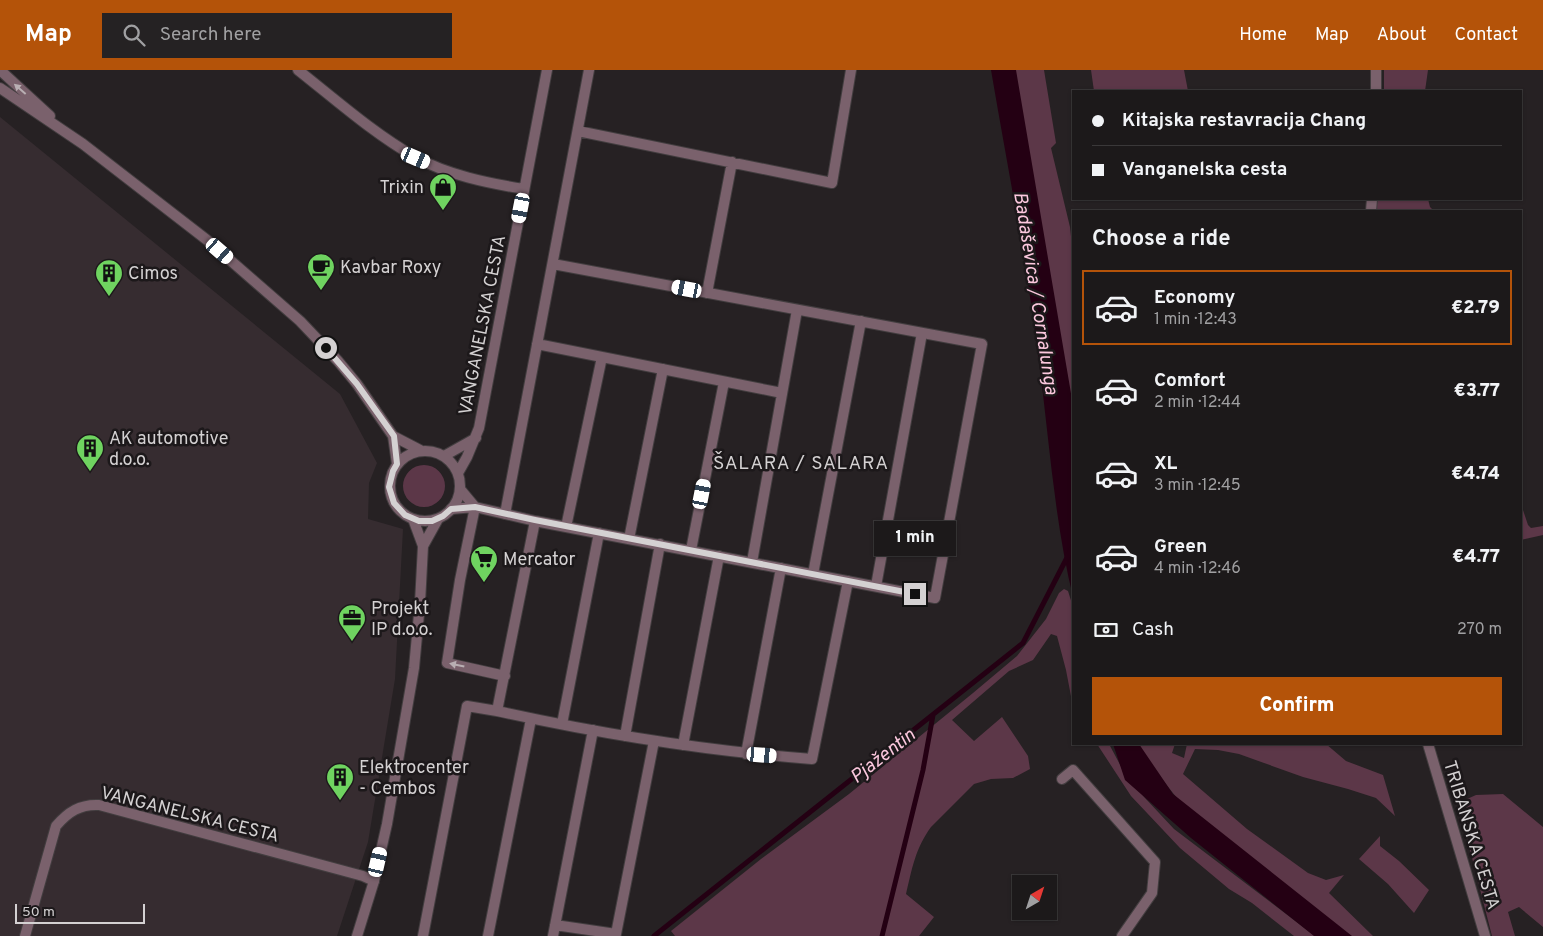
<!DOCTYPE html>
<html lang="en">
<head>
<meta charset="utf-8">
<style>
  :root { --surface:#1c191a; --page:#252223; --text:#f1f3f6; --muted:#a0a0a2; --line:#3a3839; --accent:#b45309 }
  body { margin:0; font-family:Overpass,sans-serif; background:var(--page); color:var(--text); height:100vh; display:flex; flex-direction:column; font-size:19px; white-space:nowrap }
  * { box-sizing:border-box; margin:0 }
  p { font-size:16px; color:var(--muted) }
  .icon { flex:none; width:28px; height:28px; fill:none; stroke:currentColor; stroke-width:2; stroke-linecap:round; stroke-linejoin:round }
  .map { position:relative; flex:1; overflow:hidden }
  .side { position:absolute; left:1072px; top:140px; width:450px; height:535px; display:flex; flex-direction:column; background:var(--surface); border-radius:0px; box-shadow:0 1px 4px #0004,0 0 0 1px var(--line) }
  .side>* { flex:none }
  .top-card { position:absolute; left:1072px; top:20px; width:450px; height:110px; border-radius:0px; box-shadow:0 1px 4px #0004,0 0 0 1px var(--line); display:grid; align-content:center; height:110px; padding:0 20px; background:var(--surface) }
  .needle { width:32px; rotate:39deg }
  .tools { position:absolute; left:1012px; top:805px; display:grid; gap:10px }
  .tools a { display:grid; place-items:center; width:45px; height:45px; border-radius:0px; background:var(--surface); box-shadow:0 1px 4px #0004,0 0 0 1px var(--line); font-size:25px }
  .scale { position:absolute; left:15px; bottom:12px; width:130px; box-sizing:border-box; padding-left:5px; border:2px solid #d4d1d2; border-top:0; font-size:14px; line-height:18px; white-space:nowrap; color:#d4d1d2; -webkit-text-stroke:4px #1c181a; paint-order:stroke }
  .end { position:absolute; width:22px; height:22px; margin:-11px; border:6px solid #d4d1d2; background:#111; box-shadow:0 0 0 2px #111 }
  .from { border-radius:50% }
  .bubble { position:absolute; height:35px; border-radius:0px; background:var(--surface); box-shadow:0 1px 4px #0004,0 0 0 1px var(--line); font-size:16px; font-weight:800; line-height:35px; text-align:center }
  .car { position:absolute; width:15px; height:30px; margin:-15px -8px; border-radius:6px; box-shadow:0 0 4px 1px #0007; background:linear-gradient(#fff 24%,#345 0 40%,#fff 0 76%,#345 0 86%,#fff 0) }
  .top-card b { display:flex; align-items:center; gap:18px; height:48px; font-size:19px }
  .top-card b+b { border-top:1px solid var(--line) }
  .top-card i { width:12px; height:12px; background:var(--text) }
  ul { padding:0; list-style:none }
  li { display:flex; align-items:center; gap:15px; height:75px; margin:0 10px 8px; padding:0 10px; border:2px solid transparent; border-radius:0px }
  li div { flex:1 }
  li b { display:block; font-size:19px }
  li em { font-style:normal; font-weight:800 }
  li.selected { border-color:var(--accent) }
  li>.icon { width:45px; height:45px; stroke-width:1.5 }
  h2 { padding:0 20px; font-size:22px; line-height:60px }
  .pay { display:flex; align-items:center; gap:12px; height:55px; padding:0 20px; font-size:19px }
  .pay p { margin-inline-start:auto }
  .action { display:flex; gap:10px; margin-top:auto; padding:10px 20px }
  .action a { flex:1; height:58px; border-radius:0px; background:var(--accent); color:#fff; font-size:20px; font-weight:800; line-height:58px; text-align:center }
  header { display:flex; align-items:center; gap:30px; box-sizing:border-box; height:70px; padding:0 25px; background:var(--accent); color:#fff }
  header strong { font-size:24px }
  nav { display:flex; gap:28px; margin-inline-start:auto; font-size:18px }
  .search { width:350px; height:45px; background:var(--page); display:flex; align-items:center; gap:12px; box-sizing:border-box; padding:0 18px; border-radius:0px; color:var(--muted); font-size:19px }
  .map>svg:first-child { display:block }
</style>
</head>
<body>
<header>
<strong>Map</strong>
<div class="search"><svg class="icon" aria-label="search" viewBox="0 0 24 24"><circle cx="10" cy="10" r="6"/><path d="M15 15l6 6"/></svg>Search here</div>
<nav><a>Home</a><a>Map</a><a>About</a><a>Contact</a></nav>
</header>
<div class="map">
<svg width="1543" height="866" viewBox="0 0 1543 866">
  <rect width="100%" height="100%" fill="#262123"/>
  <!-- built -->
  <path fill="#362c30" d="M0,47L340,324L377,393L369,413L368,449L403,459L395,609L368,772L337,866H0Z"/>
  <!-- green -->
  <path fill="#5c3748" d="M1015,0H1044L1056,73L1051,78L1070,157L1074,194V375Z
    M1091,0H1184L1188,21H1094Z
    M1384,0H1428L1425,21H1384Z
    M1377,129H1428L1430,137L1434,141H1377Z
    M403 416a21 21 0 1 1 42 0a21 21 0 1 1-42 0Z
    M1521,434L1528,455L1531,458L1543,456V465L1521,470Z
    M1064,519L1068,521L1074,540V642L1066,600L1057,566L1051,564L1033,590L1009,601L952,650L974,671L1002,647L1028,686L1030,699L1013,708L991,709L974,714L931,757C915,779 912,799 906,824L934,847L919,866H675L671,861L761,789L849,724L973,623L1017,586L1046,549L1059,523Z
    M1097,674H1109L1125,704L1145,728L1174,759L1315,866H1294L1252,833L1229,819L1180,778L1131,726Z
    M1134,674H1175L1172,683L1184,688L1187,674H1326L1346,691L1383,705L1395,746L1376,728L1348,719L1303,707L1239,684L1218,680L1195,679L1183,704L1247,759L1308,803L1326,810L1344,805L1329,823L1373,866H1347L1192,747Z
    M1503,724L1543,757V857L1519,837L1508,842L1515,866H1492L1458,733L1476,725Z
    M1380,766V776L1399,791L1429,820L1414,843L1388,814L1359,789Z"/>
  <!-- water -->
  <path fill="#240013" d="M991,0H1016L1074,341V531C1054,451 1049,366 1038,284C1026,189 1007,94 991,0Z
    M1113,674H1139L1173,724L1352,866H1314L1191,768L1125,710Z"/>
  <g fill="none" stroke-linecap="round" stroke-linejoin="round">
    <!-- stream -->
    <path stroke="#240013" stroke-width="5" d="M654,866L1023,573L1074,474
      M882,866L923,700L933,645"/>
    <!-- minor casing -->
    <g stroke="#423d3f" stroke-width="12">
      <path id="minor" d="M298,0C336,30 373,63 415,87C448,105 487,113 524,119
        M1376,21V0
        M578,61L832,113L851,0
        M1371,141L1372,129
        M707,223L732,92
        M537,274L782,323
        M444,386L476,368
        M458,403L467,387L479,358L547,0
        M460,419L475,437
        M475,437L460,510L447,593L505,606
        M451,439L475,437L535,451L935,528L982,274L553,194
        M505,444L589,0
        M535,451L497,641C601,664 706,681 812,689L848,511
        M566,457L602,287
        M629,469L663,299
        M691,480L724,312
        M752,492L797,240
        M813,504L861,251
        M876,516L922,263
        M562,654L599,463
        M625,666L660,474
        M1428,674L1485,866
        M683,675L719,486
        M746,684L781,498
        M1062,709L1073,700L1155,792L1152,823L1122,866
        M555,855L616,864L654,671
        M25,866L56,756C68,742 80,734 99,735L363,806L374,811
        M423,866L467,636L497,641
        M488,866L531,649
        M553,866L593,660"/>
    </g>
    <!-- tertiary casing -->
    <g stroke="#423d3f" stroke-width="12">
      <path id="tertiary" d="M0,0L50,46
        M0,18L83,74L207,170L300,251L338,291L357,314L393,366L420,380
        M393,366L397,394
        M390 416a35 35 0 1 1 70 0a35 35 0 1 1-70 0Z
        M423,476L438,449
        M357,866L374,811L387,754L414,598L420,533L423,476L413,449"/>
    </g>
    <!-- minor -->
    <use href="#minor" stroke="#7a616c" stroke-width="10"/>
    <!-- tertiary -->
    <use href="#tertiary" stroke="#7a616c" stroke-width="10"/>
  </g>
  <!-- one-way arrows -->
  <defs><path id="oneway-solid" d="M-6-.8H1V-3.2L6.5 0L1 3.2V.8H-6Z" transform="scale(1.25)"/></defs>
  <g fill="#b9afb3">
    <use href="#oneway-solid" transform="translate(20 19) rotate(-139)"/>
    <use href="#oneway-solid" transform="translate(457 595) rotate(-168)"/>
  </g>
  <g fill="none" stroke-linecap="round" stroke-linejoin="round">
    <!-- route -->
    <path stroke="#d4d1d2" stroke-width="6" d="M326,278L357,314L394,366L397,394L393,401L389,417L394,433L405,445L419,451H432L443,446L451,439L475,437L535,450L915,524"/>
  </g>
  <!-- icons -->
  <defs>
    <g id="shop-pin" transform="scale(1.4375)"><path d="M0 17L-7.5 6A9.5 9.5 0 1 1 7.5 6Z" fill="#6fd360" stroke="#1c181a"/><path d="M-5-2.5h2.3a2.7 3.5 0 0 1 5.4 0H5L5.5 6h-11ZM-1.5-2.5h3a1.5 2.3 0 0 0-3 0Z" fill="#111"/></g>
    <g id="cafe-pin" transform="scale(1.4375)"><path d="M0 17L-7.5 6A9.5 9.5 0 1 1 7.5 6Z" fill="#6fd360" stroke="#1c181a"/><path d="M-5.5-4.5H6V0H3Q3 3.5 0 3.5H-2.5Q-5.5 3.5-5.5 0ZM3-3.2v2h1.7v-2ZM-6 4.5H4V6H-6Z" fill="#111"/></g>
    <g id="building-pin" transform="scale(1.4375)"><path d="M0 17L-7.5 6A9.5 9.5 0 1 1 7.5 6Z" fill="#6fd360" stroke="#1c181a"/><path d="M-4-6H4V6H1V3H-1V6H-4ZM-2.5-4.3h1.7v1.8h-1.7ZM.8-4.3h1.7v1.8H.8ZM-2.5-1h1.7V.8h-1.7ZM.8-1h1.7V.8H.8Z" fill="#111"/></g>
    <g id="supermarket-pin" transform="scale(1.4375)"><path d="M0 17L-7.5 6A9.5 9.5 0 1 1 7.5 6Z" fill="#6fd360" stroke="#1c181a"/><path d="M-6-5.5h2.5l.6 2H6L4.5 2H-2.5L-4.4-4H-6ZM-1.5 3.2a1.3 1.3 0 1 0 .1 0ZM3 3.2a1.3 1.3 0 1 0 .1 0Z" fill="#111"/></g>
    <g id="office-pin" transform="scale(1.4375)"><path d="M0 17L-7.5 6A9.5 9.5 0 1 1 7.5 6Z" fill="#6fd360" stroke="#1c181a"/><path d="M-6-3h4V-5.5h4V-3h4V5H-6ZM-1-4.5V-3h2v-1.5ZM-6 0V1H6V0Z" fill="#111"/></g>
  </defs>
  <g fill-rule="evenodd">
    <use href="#shop-pin" x="443" y="117"/>
    <use href="#cafe-pin" x="321" y="197"/>
    <use href="#building-pin" x="109" y="203"/>
    <use href="#building-pin" x="90" y="378"/>
    <use href="#supermarket-pin" x="484" y="489"/>
    <use href="#office-pin" x="352" y="548"/>
    <use href="#building-pin" x="340" y="707"/>
  </g>
  <g text-anchor="middle" stroke-width="5" stroke-linejoin="round" paint-order="stroke">
    <!-- poi labels -->
    <g font-size="18" fill="#d4d1d2" stroke="#1c181a" text-anchor="start">
      <text x="424" y="123" text-anchor="end">Trixin</text>
      <text x="340" y="203">Kavbar Roxy</text>
      <text x="128" y="209">Cimos</text>
      <text x="109" y="374">AK automotive<tspan x="109" dy="21">d.o.o.</tspan></text>
      <text x="503" y="495">Mercator</text>
      <text x="371" y="544">Projekt<tspan x="371" dy="21">IP d.o.o.</tspan></text>
      <text x="359" y="703">Elektrocenter<tspan x="359" dy="21">- Cembos</tspan></text>
    </g>
    <!-- street labels -->
    <g font-size="18" fill="#d4d1d2" stroke="#1c181a">
      <text transform="translate(482 255) rotate(-79)" y="6">VANGANELSKA CESTA</text>
      <text transform="translate(190 744) rotate(14)" y="6">VANGANELSKA CESTA</text>
      <text transform="translate(1472 765) rotate(73)" y="6">TRIBANSKA CESTA</text>
    </g>
    <!-- water labels -->
    <g font-size="19" font-style="italic" fill="#fcc8de" stroke="#1c181a">
      <text transform="translate(1037 223) rotate(81)" y="7">Badaševica / Cornalunga</text>
      <text transform="translate(882 685) rotate(-38)" y="7">Pjažentin</text>
    </g>
    <!-- neighbourhood labels -->
    <g font-size="19" letter-spacing="1" fill="#d4d1d2" stroke="#1c181a">
      <text x="801" y="399">ŠALARA / SALARA</text>
    </g>
  </g>
</svg>
<div class="tools">
<a><svg class="needle" viewBox="-14 -14 28 28"><path d="M0-13l5 13h-10z" fill="#e53935"/><path d="M0 13l5-13h-10z" fill="#a0a0a2"/></svg></a>
</div>
<div class="scale">50 m</div>
<i class="end from" style="left:326px;top:278px"></i>
<i class="end" style="left:915px;top:524px"></i>
<div class="bubble" style="left:874px;top:451px;width:82px">1 min</div>
<i class="car" style="left:416px;top:88px;rotate:113deg"></i>
<i class="car" style="left:521px;top:138px;rotate:191deg"></i>
<i class="car" style="left:220px;top:181px;rotate:131deg"></i>
<i class="car" style="left:687px;top:219px;rotate:281deg"></i>
<i class="car" style="left:702px;top:424px;rotate:11deg"></i>
<i class="car" style="left:762px;top:685px;rotate:94deg"></i>
<i class="car" style="left:378px;top:792px;rotate:13deg"></i>
<div class="top-card">
<b><i class="from"></i>Kitajska restavracija Chang</b>
<b><i></i>Vanganelska cesta</b>
</div>
<section class="side">
<h2>Choose a ride</h2>
<ul>
<li class="selected"><svg class="icon" aria-label="car" viewBox="0 0 24 24"><path d="M5 17H2v-5l4-1 3-4h7l3 4 3 1v5h-3M9 17h6M6 11h13"/><circle cx="7" cy="17" r="2"/><circle cx="17" cy="17" r="2"/></svg><div><b>Economy</b><p>1 min · 12:43</p></div><em>€2.79</em></li>
<li><svg class="icon" aria-label="car" viewBox="0 0 24 24"><path d="M5 17H2v-5l4-1 3-4h7l3 4 3 1v5h-3M9 17h6M6 11h13"/><circle cx="7" cy="17" r="2"/><circle cx="17" cy="17" r="2"/></svg><div><b>Comfort</b><p>2 min · 12:44</p></div><em>€3.77</em></li>
<li><svg class="icon" aria-label="car" viewBox="0 0 24 24"><path d="M5 17H2v-5l4-1 3-4h7l3 4 3 1v5h-3M9 17h6M6 11h13"/><circle cx="7" cy="17" r="2"/><circle cx="17" cy="17" r="2"/></svg><div><b>XL</b><p>3 min · 12:45</p></div><em>€4.74</em></li>
<li><svg class="icon" aria-label="car" viewBox="0 0 24 24"><path d="M5 17H2v-5l4-1 3-4h7l3 4 3 1v5h-3M9 17h6M6 11h13"/><circle cx="7" cy="17" r="2"/><circle cx="17" cy="17" r="2"/></svg><div><b>Green</b><p>4 min · 12:46</p></div><em>€4.77</em></li>
</ul>
<div class="pay"><svg class="icon" aria-label="cash" viewBox="0 0 24 24"><path d="M3 7h18v10H3z"/><circle cx="12" cy="12" r="2"/></svg>Cash<p>270 m</p></div>
<div class="action"><a>Confirm</a></div>
</section>
</div>
</body>
</html>
